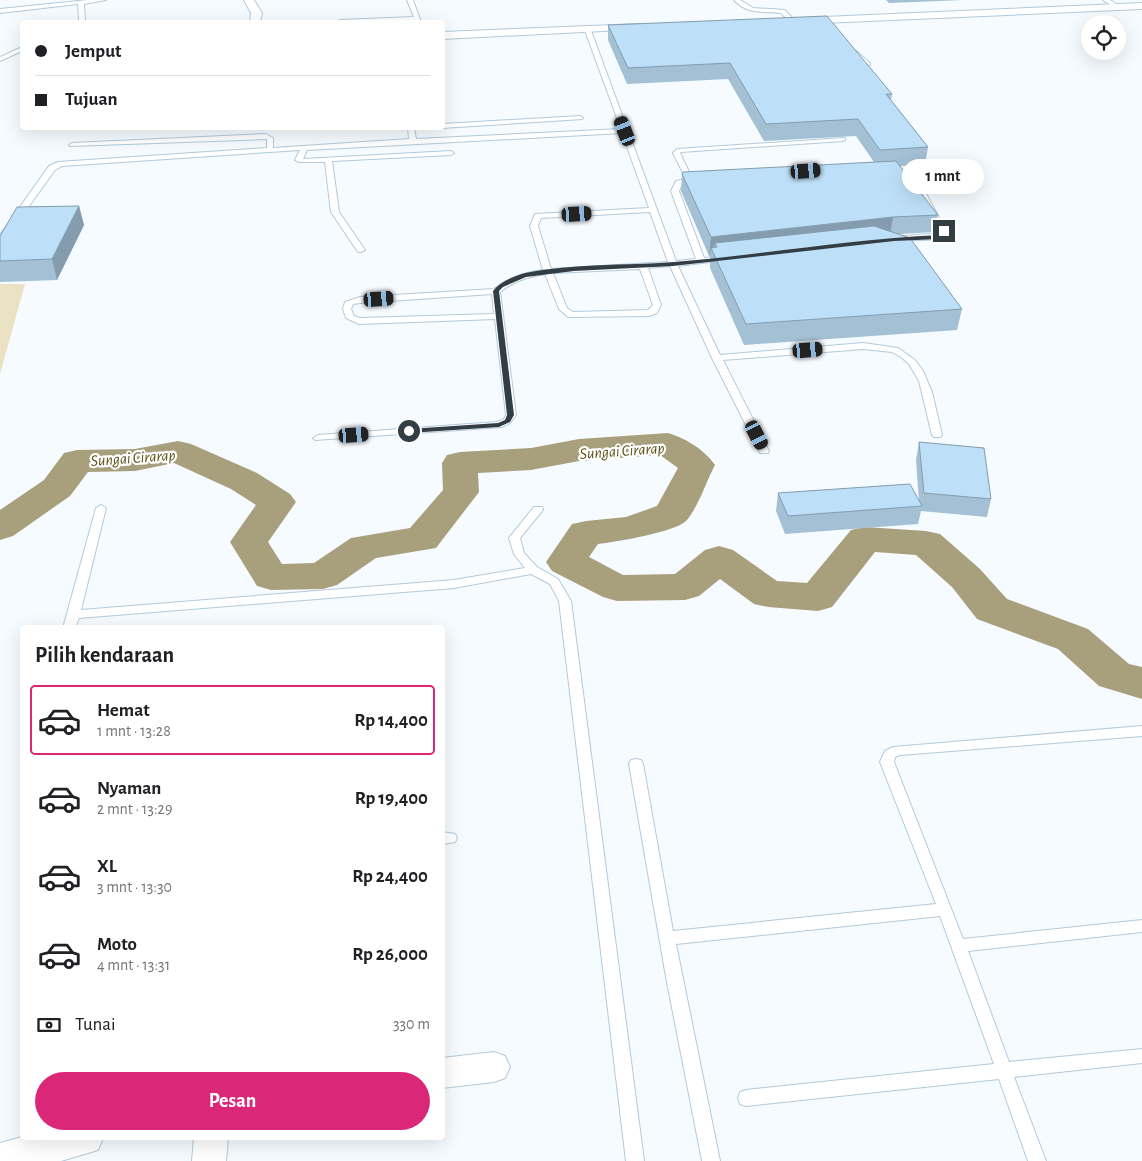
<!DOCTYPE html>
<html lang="id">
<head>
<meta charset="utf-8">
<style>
  :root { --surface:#fff; --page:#f6f6f6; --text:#202124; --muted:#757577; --line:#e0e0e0; --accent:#db2777 }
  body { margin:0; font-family:"Alegreya Sans",sans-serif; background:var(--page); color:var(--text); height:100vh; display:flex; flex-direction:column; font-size:19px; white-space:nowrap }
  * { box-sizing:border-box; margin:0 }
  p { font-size:16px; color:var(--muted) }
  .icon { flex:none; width:28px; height:28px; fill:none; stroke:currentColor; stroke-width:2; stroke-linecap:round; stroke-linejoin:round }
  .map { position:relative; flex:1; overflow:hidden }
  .sheet { position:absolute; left:20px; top:625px; width:425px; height:515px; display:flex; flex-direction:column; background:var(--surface); border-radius:5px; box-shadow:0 5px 20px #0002 }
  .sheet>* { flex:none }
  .hud { position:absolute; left:20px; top:20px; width:425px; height:110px; border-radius:5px; box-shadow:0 5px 20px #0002; display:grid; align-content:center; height:110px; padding:0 15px; background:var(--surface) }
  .tools { position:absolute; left:1081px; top:15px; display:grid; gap:10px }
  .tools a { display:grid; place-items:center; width:45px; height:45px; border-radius:50%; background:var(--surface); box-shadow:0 5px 20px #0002; font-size:25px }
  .end { position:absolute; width:22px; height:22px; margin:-11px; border:6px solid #333d44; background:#fff; box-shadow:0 0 0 2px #fff }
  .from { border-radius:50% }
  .bubble { position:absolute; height:35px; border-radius:18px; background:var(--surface); box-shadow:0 5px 20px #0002; font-size:16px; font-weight:600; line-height:35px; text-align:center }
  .car { position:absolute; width:15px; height:30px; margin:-15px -8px; border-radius:6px; box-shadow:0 0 4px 1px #0007; background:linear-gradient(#222 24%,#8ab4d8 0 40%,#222 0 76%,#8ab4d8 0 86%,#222 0) }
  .hud b { display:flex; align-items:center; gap:18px; height:48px; font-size:19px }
  .hud b+b { border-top:1px solid var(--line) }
  .hud i { width:12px; height:12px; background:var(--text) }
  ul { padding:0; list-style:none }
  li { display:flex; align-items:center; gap:15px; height:70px; margin:0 10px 8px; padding:0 5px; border:2px solid transparent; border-radius:5px }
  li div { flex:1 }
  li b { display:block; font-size:19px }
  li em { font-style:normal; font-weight:600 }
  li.on { border-color:var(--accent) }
  li>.icon { width:45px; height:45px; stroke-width:1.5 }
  h2 { padding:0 15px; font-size:22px; line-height:60px }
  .pay { display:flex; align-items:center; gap:12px; height:55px; padding:0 15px; font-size:19px }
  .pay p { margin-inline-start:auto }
  .primary-button { display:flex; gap:10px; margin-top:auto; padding:10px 15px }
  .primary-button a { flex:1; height:58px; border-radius:30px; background:var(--accent); color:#fff; font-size:20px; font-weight:600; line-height:58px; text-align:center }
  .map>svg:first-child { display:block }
</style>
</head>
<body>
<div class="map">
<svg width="1142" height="1161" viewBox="0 0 1142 1161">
  <rect width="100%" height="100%" fill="#f6fbff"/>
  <!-- green -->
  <path fill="#eae2c3" d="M0,284H25L0,374Z"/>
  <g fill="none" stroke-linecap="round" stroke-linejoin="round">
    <!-- river -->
    <path fill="#a89f7d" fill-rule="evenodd" d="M668,433C685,438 705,450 715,465C706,482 699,505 687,520C677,532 615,542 598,544L589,557L623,575L675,574L705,550L719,546L733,550L777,581L807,583L851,530L865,527L926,531L940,534L980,569L1007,599L1088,629L1129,664L1142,667V699L1099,686L1058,649L977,619L952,587L916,555L875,552L832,607L818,611L768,607L754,604L720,579L699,596L685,600L617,601L603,597L552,571L546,562L572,524L586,521L626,517L657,506L678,468L660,455L579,461L531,470L478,473L479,492L436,548L376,558L337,585L323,589L271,590L257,586L230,542L256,505L231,489L174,463L135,471L88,472L70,496L13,536L0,540V510L44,480L64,453L77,450L135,449L178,441L191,444L257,473L290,494L296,502L268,542L282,564L314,563L351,538L410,528L443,490L442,463L447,455L460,452L531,448L579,439Z"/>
    <!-- lane casing -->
    <g stroke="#b2cadc" stroke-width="2">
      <path id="lane" d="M88,0H106L84,4L85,20L83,22H77L79,20L78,4L0,13V9Z
        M407,0H413L421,22H417L416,21L337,22L340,20L414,17Z
        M734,0H740L753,8L785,10L796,22L791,23L781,13C764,11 747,15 734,0Z
        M1103,0H1110L1120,7L1115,8Z
        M587,26L590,28L676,261L696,259L671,191L676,181L686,179L673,153L677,149L845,138V140L843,141L681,152L680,153L692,178L696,177L700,179L682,184L679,191L704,258L725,256L729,258L725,260L678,266L720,355L863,343L898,348L915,360L923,371L932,392L942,435L940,437H934L932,435L919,381L909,364L901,357L892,352L863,349L723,360L769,451L768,453H760L712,358L670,266L648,268L661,305L657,313L649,316L568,317L559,309L545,274C528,277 514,281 500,292L516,415L510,423L502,427L315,440L313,438L318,435L497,422L504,419L506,415L495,319L359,324L346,318L343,309L345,302L360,297L494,289C509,277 525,273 543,270L530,226L535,214L649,208L622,133L307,150L303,159L451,151L454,153L451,155L332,161L339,212L365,250L361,252H358L331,212L325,162H299L295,160L300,150L62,166L55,170L3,242H0V235L49,166L58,162L267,148V139L70,146L69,145L72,143L266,134L273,138V148L409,139L408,128H414L416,139L621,129L584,28ZM650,212L668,262L551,269L538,226L541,218ZM640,269L653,305L648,310L573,312L567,308L553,273ZM492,294L494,314L360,318L354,316L351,309L353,304L360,303Z
        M22,47V51L0,61V57Z
        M852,51H856L870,63V65H866L852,53Z
        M580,116L583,118L582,119L442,128H440H442V124Z
        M906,168L913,170L948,234L943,239L895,241L891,239L895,237L940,233L905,170Z
        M101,505L106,508L81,610L454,580L525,568L514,554L509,538L534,507H542L543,509L542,511L520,538L524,553L537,567L558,579L571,601L644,1161H626L559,601L550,584L531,574L454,588L79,618L75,628H63L96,508Z
        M1142,726V736L900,755L895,757L894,762L963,939L1142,920V932L968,951L1009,1062L1142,1049V1063L1014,1077L1046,1161H1028L999,1079L746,1106L740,1104L738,1098L740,1092L746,1090L994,1064L940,916L676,944L720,1161H702L666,977L629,764L631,760L636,759L641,760L643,764L673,931L936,904L880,762L885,751L893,747Z
        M442,832L455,834L457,838L455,842L442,844Z"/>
    </g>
    <!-- street casing -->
    <g stroke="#b2cadc" stroke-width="2">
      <path id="street" d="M244,0H254L262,13L260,22H250L251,13Z
        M1142,3V9L801,24L795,21L801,18Z
        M639,24L643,25L645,27L643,29L442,39V32Z
        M494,1052L505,1056L510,1067L505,1078L494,1082L442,1088V1058Z
        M22,1137L103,1138L98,1150L61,1161H0V1143Z
        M194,1138H228L226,1161H192Z"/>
    </g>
    <!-- lane -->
    <use href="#lane" fill="#fff" fill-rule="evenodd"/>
    <!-- street -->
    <use href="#street" fill="#fff" fill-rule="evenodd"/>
  </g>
  <!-- wall -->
  <path fill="#a3c0d4" d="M886,0H964L889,3Z
    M608,25L892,94L891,100L928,147L925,165L900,166L938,215L934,232L900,234L962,309L957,330L744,345L710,268V255L709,256L681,191L682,174L874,162L856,136L764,141L728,79L627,84L608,40Z
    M79,206L84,225L57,280L0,282V236Z
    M919,442L991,499L987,517L921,511L918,524L785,534L776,511L778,493L919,501L916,460Z"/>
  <!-- shaded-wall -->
  <path fill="#849cad" d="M79,206L84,225L57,280L52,259Z
    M893,217L890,235L717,247L715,243L714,254L711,248L710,255L709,256L711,237Z"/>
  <!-- building -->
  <path fill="#bddff7" stroke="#849cad" d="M827,16L892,94H886L928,147L880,150L858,119L766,124L730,63L628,68L608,25Z
    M896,161L938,215L893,217L711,237L682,174L683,172Z
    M79,206L52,259L0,261V236L17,207Z
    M874,226L910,238L962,309L746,324L711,248L717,247L715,243Z
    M919,442L984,448L991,499L924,493Z
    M910,484L922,506L788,516L778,493Z"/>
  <!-- route -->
  <path fill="#333d44" d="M944,229L947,234L940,239L894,241L673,266L574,271L526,277L503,287L499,291L514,415L510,422L499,427L409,433L406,431L409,429L498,423L505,420L507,415L493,291C500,282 514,276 525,273C574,263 624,266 674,262C762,255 850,239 939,235Z"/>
  <g text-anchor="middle" stroke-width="4.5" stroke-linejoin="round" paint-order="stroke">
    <!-- water labels -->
    <g font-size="16" font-style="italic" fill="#5e5014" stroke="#fff">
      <text transform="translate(622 450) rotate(-4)" y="6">Sungai Cirarap</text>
      <text transform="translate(133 457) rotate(-4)" y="6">Sungai Cirarap</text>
    </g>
  </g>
</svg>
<div class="tools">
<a><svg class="icon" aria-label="locate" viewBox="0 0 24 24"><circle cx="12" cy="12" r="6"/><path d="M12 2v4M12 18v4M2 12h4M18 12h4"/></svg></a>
</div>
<i class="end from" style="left:409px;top:431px"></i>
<i class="end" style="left:944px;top:231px"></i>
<div class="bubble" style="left:902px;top:159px;width:82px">1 mnt</div>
<i class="car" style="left:625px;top:131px;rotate:339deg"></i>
<i class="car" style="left:806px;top:171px;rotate:86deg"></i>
<i class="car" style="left:577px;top:214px;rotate:87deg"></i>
<i class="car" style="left:379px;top:299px;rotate:86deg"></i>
<i class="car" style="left:808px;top:350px;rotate:85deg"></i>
<i class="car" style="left:354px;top:435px;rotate:86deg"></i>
<i class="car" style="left:757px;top:435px;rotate:153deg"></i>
<div class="hud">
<b><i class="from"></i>Jemput</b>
<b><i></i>Tujuan</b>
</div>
<section class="sheet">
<h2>Pilih kendaraan</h2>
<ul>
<li class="on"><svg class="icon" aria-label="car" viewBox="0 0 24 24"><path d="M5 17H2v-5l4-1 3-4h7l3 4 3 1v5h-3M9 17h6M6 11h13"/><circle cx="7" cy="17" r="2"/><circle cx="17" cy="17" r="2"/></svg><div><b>Hemat</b><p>1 mnt · 13:28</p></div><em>Rp 14,400</em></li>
<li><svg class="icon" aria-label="car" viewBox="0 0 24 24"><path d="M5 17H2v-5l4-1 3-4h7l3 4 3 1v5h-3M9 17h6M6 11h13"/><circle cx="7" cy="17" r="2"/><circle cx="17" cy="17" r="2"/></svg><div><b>Nyaman</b><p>2 mnt · 13:29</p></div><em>Rp 19,400</em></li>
<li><svg class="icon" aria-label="car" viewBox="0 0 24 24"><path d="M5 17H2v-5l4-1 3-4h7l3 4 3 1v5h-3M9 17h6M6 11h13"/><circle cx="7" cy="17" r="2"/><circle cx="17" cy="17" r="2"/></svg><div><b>XL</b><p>3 mnt · 13:30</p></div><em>Rp 24,400</em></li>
<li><svg class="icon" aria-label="car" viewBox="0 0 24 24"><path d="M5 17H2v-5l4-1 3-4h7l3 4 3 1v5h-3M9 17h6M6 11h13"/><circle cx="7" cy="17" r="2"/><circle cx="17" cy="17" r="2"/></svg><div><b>Moto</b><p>4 mnt · 13:31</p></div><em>Rp 26,000</em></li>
</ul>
<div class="pay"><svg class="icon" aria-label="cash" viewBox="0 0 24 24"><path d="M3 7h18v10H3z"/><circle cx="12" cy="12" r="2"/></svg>Tunai<p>330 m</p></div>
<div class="primary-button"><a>Pesan</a></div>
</section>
</div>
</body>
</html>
